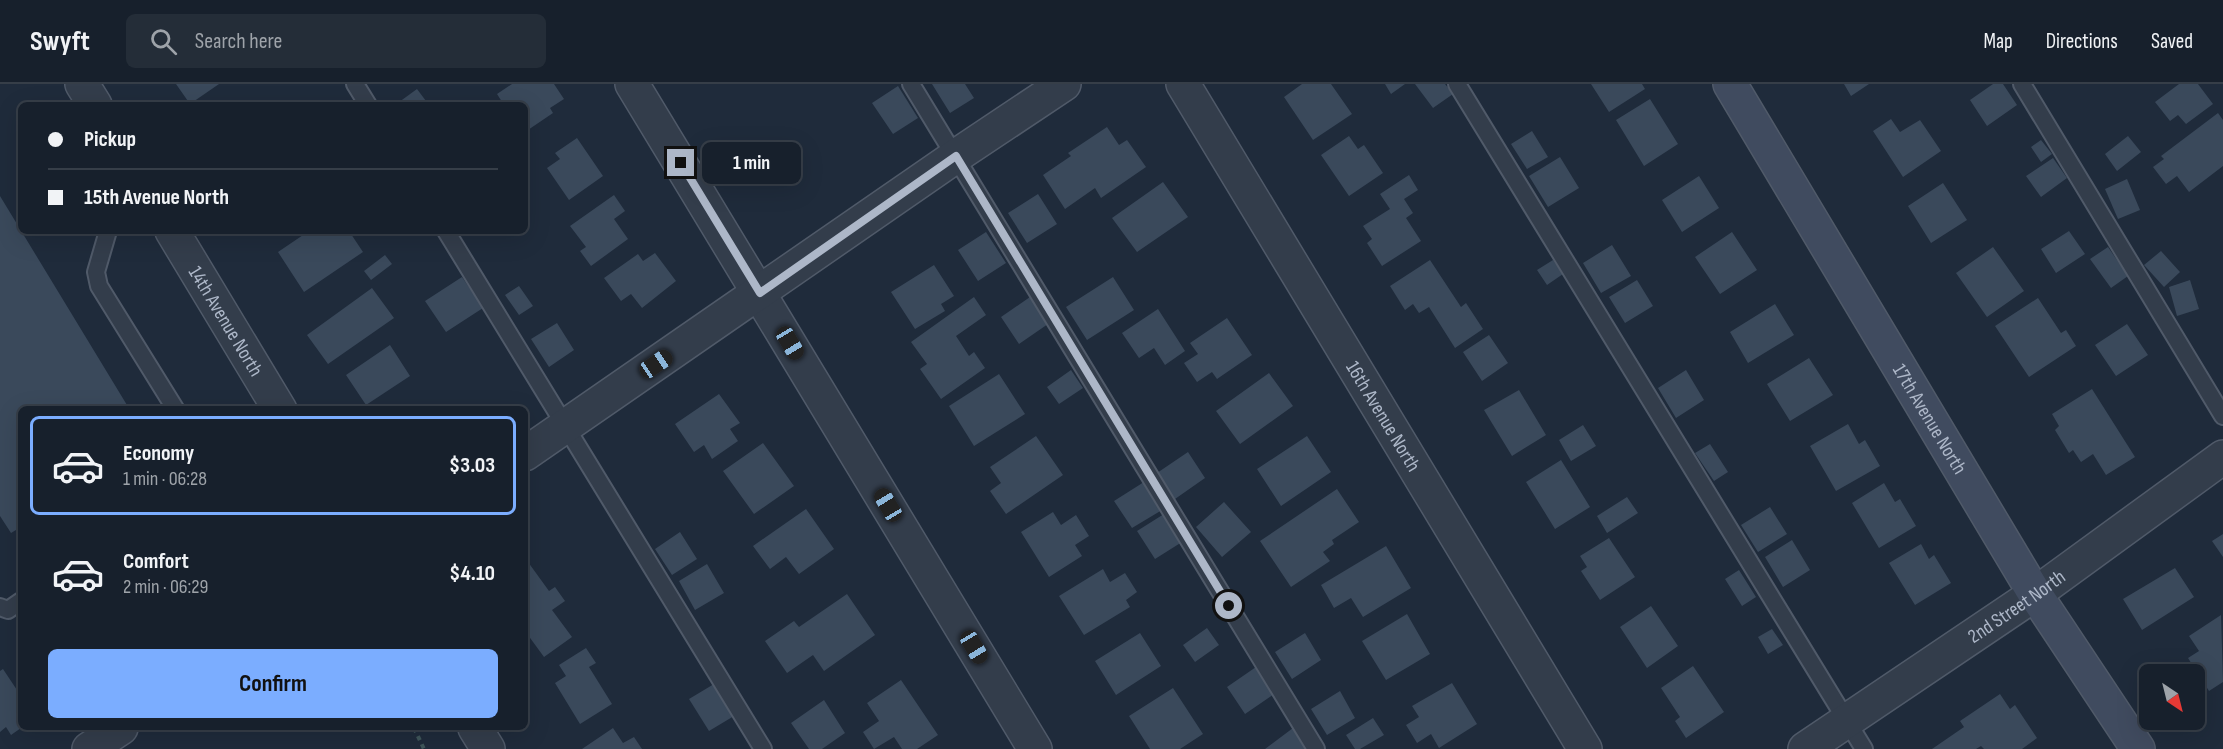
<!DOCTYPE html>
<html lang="en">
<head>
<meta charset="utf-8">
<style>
  :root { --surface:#17202c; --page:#242d38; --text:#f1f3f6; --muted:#9ea3a9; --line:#363e48; --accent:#7badff }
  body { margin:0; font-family:"Sofia Sans Condensed",sans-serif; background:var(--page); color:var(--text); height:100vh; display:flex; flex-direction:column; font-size:22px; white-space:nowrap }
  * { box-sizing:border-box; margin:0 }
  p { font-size:20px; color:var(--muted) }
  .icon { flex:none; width:33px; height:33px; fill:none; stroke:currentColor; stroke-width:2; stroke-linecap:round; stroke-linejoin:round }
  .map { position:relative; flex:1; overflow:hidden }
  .sheet { position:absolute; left:18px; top:322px; width:510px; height:324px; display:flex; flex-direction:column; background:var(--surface); border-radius:9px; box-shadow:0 6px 24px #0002,0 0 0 2px var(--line) }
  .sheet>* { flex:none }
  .top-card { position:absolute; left:18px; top:18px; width:510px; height:132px; border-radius:9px; box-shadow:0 6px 24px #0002,0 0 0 2px var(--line); display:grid; align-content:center; height:132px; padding:0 30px; background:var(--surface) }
  .needle { width:39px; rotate:145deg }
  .controls { position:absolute; left:2139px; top:580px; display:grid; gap:12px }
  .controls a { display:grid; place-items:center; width:66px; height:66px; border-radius:9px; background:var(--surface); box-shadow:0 6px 24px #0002,0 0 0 2px var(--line); font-size:30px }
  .end { position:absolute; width:27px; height:27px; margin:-14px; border:8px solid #adb7c8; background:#111; box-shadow:0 0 0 3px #111 }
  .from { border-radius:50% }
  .bubble { position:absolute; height:42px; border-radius:9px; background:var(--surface); box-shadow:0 6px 24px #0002,0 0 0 2px var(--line); font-size:20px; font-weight:700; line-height:42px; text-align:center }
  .car { position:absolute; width:18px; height:36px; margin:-18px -9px; border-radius:8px; box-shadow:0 0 4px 2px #0007; background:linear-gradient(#222 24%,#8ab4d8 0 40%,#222 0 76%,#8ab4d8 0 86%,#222 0) }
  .top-card b { display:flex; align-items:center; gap:21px; height:57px; font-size:22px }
  .top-card b+b { border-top:2px solid var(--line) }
  .top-card i { width:15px; height:15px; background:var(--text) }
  ul { padding:10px 0 0; list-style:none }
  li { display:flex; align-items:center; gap:18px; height:99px; margin:0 12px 9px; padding:0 18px; border:3px solid transparent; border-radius:9px }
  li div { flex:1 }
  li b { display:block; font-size:22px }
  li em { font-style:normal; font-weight:700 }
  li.selected { border-color:var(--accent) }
  li>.icon { width:54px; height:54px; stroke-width:1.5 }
  .primary-button { display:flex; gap:12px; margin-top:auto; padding:12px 30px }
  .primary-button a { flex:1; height:69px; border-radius:9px; background:var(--accent); color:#111; font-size:24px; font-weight:700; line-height:69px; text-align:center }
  header { display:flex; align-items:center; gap:36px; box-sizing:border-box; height:84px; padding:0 30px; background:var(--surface); border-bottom:2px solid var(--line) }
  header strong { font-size:28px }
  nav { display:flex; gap:33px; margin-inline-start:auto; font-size:21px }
  .search { width:420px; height:54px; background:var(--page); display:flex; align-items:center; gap:15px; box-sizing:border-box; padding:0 21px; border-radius:9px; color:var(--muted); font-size:22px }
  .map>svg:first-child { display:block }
</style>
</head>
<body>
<header>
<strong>Swyft</strong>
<div class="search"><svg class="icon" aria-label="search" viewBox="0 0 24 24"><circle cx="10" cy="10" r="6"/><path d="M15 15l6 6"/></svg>Search here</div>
<nav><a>Map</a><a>Directions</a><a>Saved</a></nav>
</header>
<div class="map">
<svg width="2223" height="665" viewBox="0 0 2223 665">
  <rect width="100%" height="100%" fill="#1f2b3b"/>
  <!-- building -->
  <path fill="#3a495b" d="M176,0H219L190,20Z
    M512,0H554L564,15L550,24L553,29L525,48V21H504L497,10Z
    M932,0H965L974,14L950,29Z
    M1302,0H1331L1352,30L1313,56L1284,13Z
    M1385,0H1405L1391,10Z
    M1415,0H1445L1453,10L1433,24Z
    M1591,0H1642L1645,5L1609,28Z
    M1844,0H1869L1851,12Z
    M1993,0H2003L2017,21L1987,42L1970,16Z
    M2179,0H2198L2213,20L2186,40L2178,31L2170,37L2155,18Z
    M898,2L918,34L893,50L872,19Z
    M417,5L429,21H395Z
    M1650,15L1678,60L1644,82L1616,36Z
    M2218,29L2223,36V82L2189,108L2177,92L2166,100L2153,83L2164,75L2161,72Z
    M1891,35L1900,48L1920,36L1941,67L1903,93L1873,47Z
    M1107,43L1119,61L1127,56L1146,83L1101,114L1095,104L1065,125L1043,91L1071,72L1068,69Z
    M1532,47L1548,73L1527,85L1511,60Z
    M1349,52L1358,65L1364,61L1383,89L1349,112L1321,71Z
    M2128,52L2141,68L2117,87L2105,70Z
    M577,54L603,92L569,116L547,84L560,75L555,69Z
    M2041,56L2052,70L2041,78L2031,63Z
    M1560,73L1579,104L1548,123L1529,92Z
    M2053,74L2067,94L2041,113L2026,92Z
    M1409,91L1418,106L1404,115L1413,129L1406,134L1421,157L1382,182L1367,159L1372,155L1363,142L1390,125L1380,110Z
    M1699,92L1719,124L1682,148L1662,116Z
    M2127,95L2140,126L2118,135L2105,105Z
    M1163,98L1188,133L1137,168L1112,134Z
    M1943,99L1967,136L1931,159L1908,122Z
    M1038,110L1057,140L1027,159L1008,129Z
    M614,111L625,127L614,135L628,155L591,182L580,167L586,163L570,142Z
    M0,112L130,326H21V443L11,449L0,432Z
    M309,147H349L363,168L304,208L278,168Z
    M2069,147L2085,170L2056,189L2041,165Z
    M986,148L1006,179L978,197L958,166Z
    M1732,148L1757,186L1720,210L1695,173Z
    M1612,161L1631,192L1601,209L1583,179Z
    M1993,163L2024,207L1987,233L1956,189Z
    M2108,163L2128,192L2111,204L2090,175Z
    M2161,167L2180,188L2164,203L2144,181Z
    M655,169L676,197L642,224L631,210L621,217L604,194L638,170L643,177Z
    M385,171L392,180L371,196L364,187Z
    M1430,176L1461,223L1466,219L1483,245L1455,264L1429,223L1419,229L1413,220L1405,226L1390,202Z
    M1553,176L1563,190L1547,201L1537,186Z
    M934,181L954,212L941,220L945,227L915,245L891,208Z
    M462,193L483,224L446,248L425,217Z
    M1113,193L1134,226L1087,256L1066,223Z
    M1637,196L1653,222L1625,239L1609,213Z
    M2190,196L2199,225L2177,232L2169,203Z
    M519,202L533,222L519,231L505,211Z
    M372,204L394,234L328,280L307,251Z
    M974,213L986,231L956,252L969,272L974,268L985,284L941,315L920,285L927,280L911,258Z
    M1030,213L1048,240L1019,260L1001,233Z
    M2038,214L2061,249L2066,246L2076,262L2029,293L1995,242Z
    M1775,220L1794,251L1748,279L1730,248Z
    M1158,225L1185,267L1165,281L1154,264L1139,274L1122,249Z
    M1227,234L1252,271L1217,295L1212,288L1197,298L1184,279L1198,270L1190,259Z
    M557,239L574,266L549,283L531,255Z
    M2127,240L2148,271L2116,292L2095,261Z
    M1489,251L1508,279L1482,297L1463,268Z
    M390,261L410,292L366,321L346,291Z
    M1809,274L1833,311L1790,337L1767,300Z
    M1071,286L1083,304L1059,320L1047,303Z
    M1686,286L1704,316L1676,334L1658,304Z
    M1269,289L1293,322L1240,360L1216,327Z
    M999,290L1025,330L974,362L949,322Z
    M2092,305L2135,373L2106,391L2093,370L2081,378L2073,366L2069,369L2055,346L2059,342L2052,330Z
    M1519,306L1546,351L1512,372L1484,326Z
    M719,310L740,339L730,345L738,357L712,375L704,361L694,368L675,340Z
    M1848,340L1859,360L1865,356L1880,382L1836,407L1810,362Z
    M1583,341L1596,362L1571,377L1559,356Z
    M1036,352L1063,391L1006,430L990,407L1001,399L990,383Z
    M1307,352L1331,388L1281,422L1257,385Z
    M763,359L794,402L754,430L723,387Z
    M1710,360L1728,388L1714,397L1695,369Z
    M1188,368L1205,394L1175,415L1157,389Z
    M1561,376L1590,423L1555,445L1526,398Z
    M1144,398L1162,426L1132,444L1114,417Z
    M1884,399L1895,418L1900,415L1916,442L1879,464L1852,419Z
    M1337,405L1359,438L1332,456L1334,460L1323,468L1330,477L1291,503L1260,457Z
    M1627,413L1638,429L1607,449L1597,432Z
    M1224,418L1251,448L1222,473L1196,443Z
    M1770,423L1787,450L1758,468L1741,441Z
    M806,425L834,465L799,490L786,473L770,485L753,462Z
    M1053,428L1061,441L1076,431L1089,452L1075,461L1082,472L1049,493L1021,448Z
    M1164,430L1182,458L1155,475L1137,447Z
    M680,448L697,475L672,491L655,465Z
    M2223,450V473L2212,457Z
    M1609,454L1635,493L1600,516L1581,487L1587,483L1580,472Z
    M1792,456L1810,486L1783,503L1765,473Z
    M1921,460L1929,475L1934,471L1951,499L1915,521L1889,479Z
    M1386,462L1411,504L1363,533L1351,514L1334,524L1321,501Z
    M528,478L549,507L555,503L565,517L552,526L572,553L544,573L525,547V480Z
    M707,480L724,509L695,526L679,497Z
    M2175,484L2194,513L2142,546L2123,515Z
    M1103,485L1110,498L1125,489L1137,508L1126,516L1130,523L1084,551L1059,512Z
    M1739,486L1756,513L1742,522L1725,495Z
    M847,510L875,551L824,587L813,571L787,589L765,557L794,537L799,543Z
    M1651,522L1678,562L1647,584L1620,543Z
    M1407,530L1430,570L1386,596L1362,557Z
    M2221,531L2223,598L2209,607L2188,574L2199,567L2189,552Z
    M1207,544L1219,561L1195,578L1183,561Z
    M1772,545L1783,561L1768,570L1758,553Z
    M1140,549L1161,582L1116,611L1095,577Z
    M1305,549L1321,576L1292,595L1275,568Z
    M586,564L596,579L589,583L612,620L580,640L555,599L566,592L559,581Z
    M1693,582L1724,628L1686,654L1675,637L1680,633L1661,604Z
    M1256,583L1274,610L1245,630L1227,603Z
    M3,585L21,612V644L11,651L6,643L0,648V587Z
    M901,596L938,651L917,665H902L894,653L874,665L863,648L879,637L867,619Z
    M1452,599L1477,640L1439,664L1431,650L1417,659L1406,641L1419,633L1412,622Z
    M714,600L734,632L709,647L689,615Z
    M1173,604L1203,650L1180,665H1150L1129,632Z
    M1340,607L1355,634L1327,651L1311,625Z
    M2000,610L2010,625L2015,621L2037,654L2022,665H1984L1981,662L1976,665H1932L1964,643L1960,637Z
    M824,616L845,649L822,665H809L791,639Z
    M1373,634L1384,651L1360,665H1355L1346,651Z
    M613,644L623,659L634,653L642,665H582Z
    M1293,644L1308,665H1265Z"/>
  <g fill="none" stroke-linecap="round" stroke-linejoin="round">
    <!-- lane casing -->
    <g stroke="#505a69" stroke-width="20">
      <path id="lane" d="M355,0L368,21
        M911,0L1316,665
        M1457,0L1864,665
        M2022,0L2223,332
        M108,147L96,188L99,202L176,326
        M446,147L763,665
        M0,523L8,526L21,517"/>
    </g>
    <!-- street casing -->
    <g stroke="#505a69" stroke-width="36">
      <g id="street">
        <path d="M82,0L95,21"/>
        <path d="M632,0L1035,665"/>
        <path id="s1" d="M1183,0L1585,665"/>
        <path id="s2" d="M172,147L280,326"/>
        <path d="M525,370L956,72L1064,0"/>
        <path d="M475,644L488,665"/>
        <path d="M89,665L121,644"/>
        <path id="s3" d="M1805,665L2035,510L2223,373"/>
      </g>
    </g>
    <!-- secondary casing -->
    <g stroke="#505a69" stroke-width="36">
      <g id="secondary">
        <path id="s4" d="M1730,0L2035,510L2138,665"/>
      </g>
    </g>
    <!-- path -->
    <path stroke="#3f565a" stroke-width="4" stroke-dasharray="4.5 4.5" stroke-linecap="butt" d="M414,644L424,665"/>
    <!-- lane -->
    <use href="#lane" stroke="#333d4b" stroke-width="16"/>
    <!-- street -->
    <use href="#street" stroke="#333d4b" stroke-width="33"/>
    <!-- secondary -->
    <use href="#secondary" stroke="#404b5f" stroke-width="33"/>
  </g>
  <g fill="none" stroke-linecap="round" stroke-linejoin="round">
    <!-- route -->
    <path stroke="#adb7c8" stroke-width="8" d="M681,79L760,209L956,72L1229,522"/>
  </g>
  <g text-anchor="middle" stroke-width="5" stroke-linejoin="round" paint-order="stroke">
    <!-- street labels -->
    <g font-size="20" fill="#adb7c8" stroke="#182230">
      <text dy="7" stroke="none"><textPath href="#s2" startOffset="105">14th Avenue North</textPath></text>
      <text dy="7" stroke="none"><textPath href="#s1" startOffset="388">16th Avenue North</textPath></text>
      <text dy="7" stroke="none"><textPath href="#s4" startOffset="390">17th Avenue North</textPath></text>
      <text dy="7" stroke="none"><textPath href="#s3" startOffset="255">2nd Street North</textPath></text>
    </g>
  </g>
</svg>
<div class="controls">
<a><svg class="needle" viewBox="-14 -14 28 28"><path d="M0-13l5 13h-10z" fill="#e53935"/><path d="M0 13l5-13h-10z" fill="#9ea3a9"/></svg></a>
</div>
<i class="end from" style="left:1229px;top:522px"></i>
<i class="end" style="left:681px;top:79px"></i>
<div class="bubble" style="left:702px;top:58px;width:99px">1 min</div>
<i class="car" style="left:790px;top:259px;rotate:149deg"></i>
<i class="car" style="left:656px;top:280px;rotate:56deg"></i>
<i class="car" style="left:888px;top:421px;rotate:329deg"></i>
<i class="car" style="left:974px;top:563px;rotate:149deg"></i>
<div class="top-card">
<b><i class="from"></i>Pickup</b>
<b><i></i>15th Avenue North</b>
</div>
<section class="sheet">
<ul>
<li class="selected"><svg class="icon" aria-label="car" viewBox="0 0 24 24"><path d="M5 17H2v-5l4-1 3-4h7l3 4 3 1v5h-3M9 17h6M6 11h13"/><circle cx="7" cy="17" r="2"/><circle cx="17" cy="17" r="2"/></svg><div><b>Economy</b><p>1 min · 06:28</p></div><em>$3.03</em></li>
<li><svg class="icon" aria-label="car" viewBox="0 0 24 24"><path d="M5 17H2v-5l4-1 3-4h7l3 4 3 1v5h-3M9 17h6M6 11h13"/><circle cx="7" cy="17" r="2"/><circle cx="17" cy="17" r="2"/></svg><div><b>Comfort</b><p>2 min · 06:29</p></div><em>$4.10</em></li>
</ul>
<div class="primary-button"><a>Confirm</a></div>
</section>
</div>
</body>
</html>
